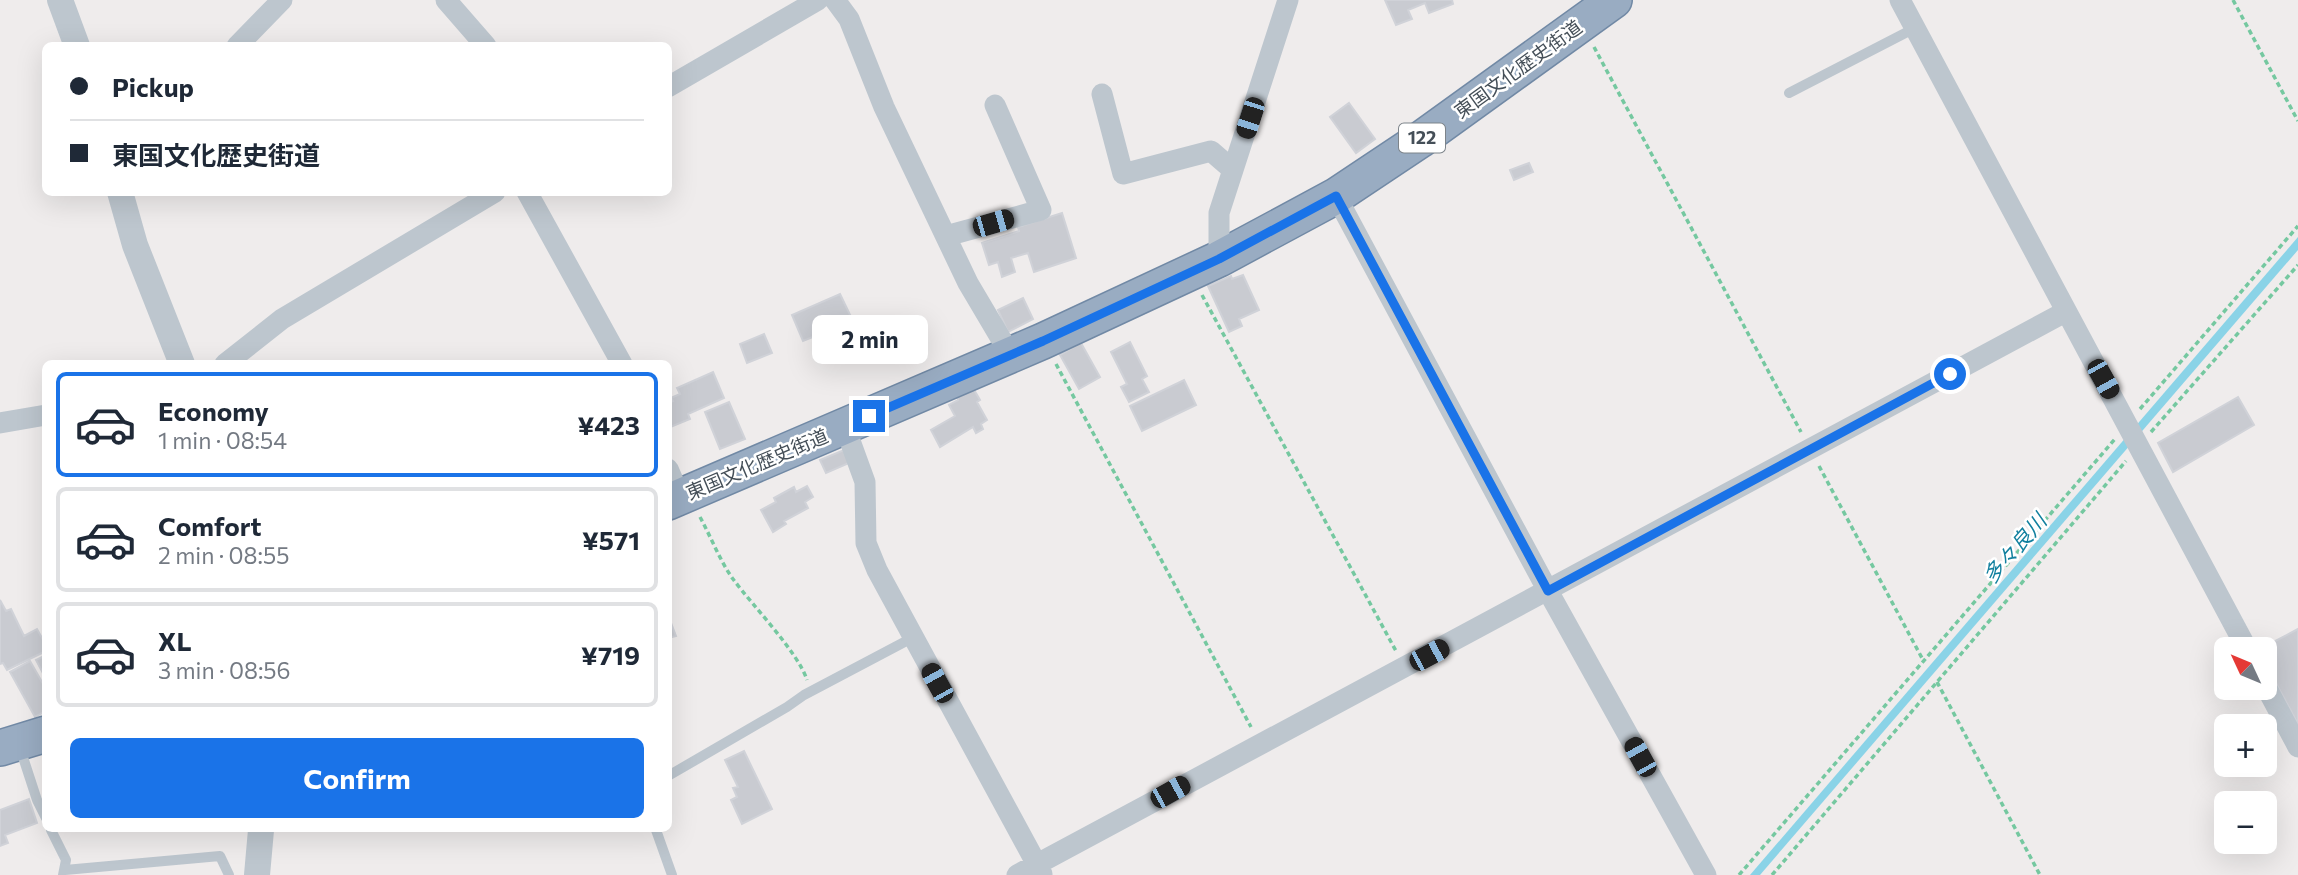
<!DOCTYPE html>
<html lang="en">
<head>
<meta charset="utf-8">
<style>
  :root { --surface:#fff; --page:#f6f6f7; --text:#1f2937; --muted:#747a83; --line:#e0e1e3; --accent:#1a73e8 }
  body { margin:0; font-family:Commissioner,"Noto Sans JP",sans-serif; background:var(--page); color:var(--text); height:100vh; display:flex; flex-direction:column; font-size:26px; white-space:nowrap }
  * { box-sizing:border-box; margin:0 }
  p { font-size:23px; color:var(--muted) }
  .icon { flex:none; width:38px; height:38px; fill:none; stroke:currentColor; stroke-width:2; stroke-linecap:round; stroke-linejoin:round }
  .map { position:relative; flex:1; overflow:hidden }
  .panel { position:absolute; left:42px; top:360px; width:630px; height:472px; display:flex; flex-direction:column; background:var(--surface); border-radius:10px; box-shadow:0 7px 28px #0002 }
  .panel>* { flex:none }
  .hud { position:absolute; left:42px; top:42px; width:630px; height:154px; border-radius:10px; box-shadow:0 7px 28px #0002; display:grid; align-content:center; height:154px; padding:0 28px; background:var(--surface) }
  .needle { width:46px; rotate:314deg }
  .tools { position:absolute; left:2214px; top:637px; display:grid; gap:14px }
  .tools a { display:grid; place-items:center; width:63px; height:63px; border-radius:10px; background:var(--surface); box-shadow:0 7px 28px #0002; font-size:35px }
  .end { position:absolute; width:32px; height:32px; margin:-16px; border:9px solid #1a73e8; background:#fff; box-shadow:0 0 0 4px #fff }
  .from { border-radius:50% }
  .bubble { position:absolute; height:49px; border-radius:10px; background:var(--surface); box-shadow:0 7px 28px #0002; font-size:23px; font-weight:700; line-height:49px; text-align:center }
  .car { position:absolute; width:21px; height:42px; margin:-21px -10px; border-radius:9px; box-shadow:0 0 5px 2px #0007; background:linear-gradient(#222 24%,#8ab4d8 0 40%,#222 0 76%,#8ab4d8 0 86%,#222 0) }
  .hud b { display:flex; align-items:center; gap:24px; height:66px; font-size:26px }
  .hud b+b { border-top:2px solid var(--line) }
  .hud i { width:18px; height:18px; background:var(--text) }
  ul { padding:12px 0 0; list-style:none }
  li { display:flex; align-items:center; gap:21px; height:105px; margin:0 14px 10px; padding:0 14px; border:4px solid var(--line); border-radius:10px }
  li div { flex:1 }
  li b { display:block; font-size:26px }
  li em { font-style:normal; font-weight:700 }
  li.on { border-color:var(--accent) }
  li>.icon { width:63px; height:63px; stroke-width:1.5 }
  .primary-button { display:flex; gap:14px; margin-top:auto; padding:14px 28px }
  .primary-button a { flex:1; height:80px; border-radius:10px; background:var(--accent); color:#fff; font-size:28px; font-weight:700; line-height:80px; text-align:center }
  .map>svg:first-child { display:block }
</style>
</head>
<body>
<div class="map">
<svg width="2298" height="875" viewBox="0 0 2298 875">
  <rect width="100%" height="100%" fill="#efecec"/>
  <!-- water -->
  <path fill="#8ad3e7" d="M2298,237V250L1760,875H1750Z"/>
  <!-- building -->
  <path fill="#c9cbd1" stroke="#d0d2d8" stroke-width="2" d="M1385,0H1452L1453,4L1429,13L1425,3L1408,10L1412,19L1396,25Z
    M1349,103L1375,139L1356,153L1330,117Z
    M1529,163L1533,172L1514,180L1510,170Z
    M1062,213L1076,258L1034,272L1028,253L1011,258L1015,272L1002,277L998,262L989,265L982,243L1019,231L1018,227Z
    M1243,275L1259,310L1239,319L1242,326L1229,332L1208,286L1231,276L1232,279Z
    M840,294L853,321L803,341L792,315Z
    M1023,298L1033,319L1008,332L998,310Z
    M764,334L772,353L747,363L740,344Z
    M1130,342L1147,376L1142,379L1149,392L1129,402L1121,387L1127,384L1111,352Z
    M1081,343L1100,377L1079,389L1060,355Z
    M713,372L724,398L688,414L690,419L668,428V403L673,401L671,398L680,394L677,388Z
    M1184,380L1196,405L1142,431L1130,406Z
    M973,388L980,400L977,402L987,420L981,424L983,429L976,433L973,427L940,447L931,430L955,416L949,405L958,400L957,397Z
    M2238,397L2254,425L2173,472L2158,443Z
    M729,402L745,439L720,449L705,412Z
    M844,450L849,463L826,473L820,460Z
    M807,486L813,497L805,502L808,508L784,521L786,524L773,532L761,510L776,502L774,498L794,487L796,492Z
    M0,600L6,611L11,609L24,636L37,629L46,645V651L7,670L3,663L0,664Z
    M668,615L676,636L668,638Z
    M2298,629V724L2264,661V649H2260Z
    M46,655V679L36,660Z
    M30,661L46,689V711L35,717L10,672Z
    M744,751L772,809L742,824L731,800L737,797L733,788L738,787L725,760Z
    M29,799L37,823L5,835L8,843L0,846V810Z"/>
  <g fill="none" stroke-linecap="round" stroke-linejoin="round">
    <!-- trunk casing -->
    <g stroke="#7189a5" stroke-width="38">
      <path id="trunk" d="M668,502L1043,341L1219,259L1336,196L1420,140L1614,0
        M0,748L46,734"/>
    </g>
    <!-- path -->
    <path stroke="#75c8a0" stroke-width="3.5" stroke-dasharray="5 3.5" stroke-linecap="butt" d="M2233,0L2298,121
      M1594,47L1801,432
      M1202,295L1396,651
      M1056,364L1251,727
      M2140,409L2298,226
      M2151,432L2298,265
      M1819,466L1923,660
      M700,517C711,537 720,561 733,579C752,605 798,652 807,680
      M1937,682L2040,875
      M1739,875L2115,439
      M1772,875L2126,461"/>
    <!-- service -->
    <path stroke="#bdc6ce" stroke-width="10" d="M1789,93L1915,28
      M19,745L37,800L46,818
      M668,776L787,707L804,695L912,638
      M51,830L66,860L63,875
      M656,830L672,875
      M65,870L220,856L229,875"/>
    <!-- minor -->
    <path stroke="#bdc6ce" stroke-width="21" d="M446,0L486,46
      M835,0L849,19L884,107L968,283L1010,354
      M1900,0C2015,217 2133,432 2247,649
      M237,46L282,0
      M668,87L818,0
      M1102,94L1123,174L1211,151L1233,170
      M527,192L622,364
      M1336,196L1548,591L1706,875
      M946,236L1041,210L995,105
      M1219,259V213L1288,0
      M225,364L282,319L495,192
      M0,423L46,415
      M845,427L865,482L866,543L877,570L1042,874
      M668,469L680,497
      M2264,683L2298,747
      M1017,875L2065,312"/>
    <!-- tertiary -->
    <path stroke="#bdc6ce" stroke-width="26" d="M60,0L77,46
      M120,192L135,245L182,364
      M257,875L261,830"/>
    <!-- trunk -->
    <use href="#trunk" stroke="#99acc2" stroke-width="35"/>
  </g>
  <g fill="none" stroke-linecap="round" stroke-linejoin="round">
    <!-- route -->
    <path stroke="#1a73e8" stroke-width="9" d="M869,416L1043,341L1219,259L1336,196L1548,591L1950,374"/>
  </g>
  <g text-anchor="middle" stroke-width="5" stroke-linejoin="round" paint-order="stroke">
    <!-- shield labels -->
    <rect fill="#fff" stroke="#7d848a" stroke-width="2" x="1399" y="123.5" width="46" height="29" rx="5"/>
    <g font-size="18" font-weight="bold" fill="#454f58">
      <text x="1422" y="144">122</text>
    </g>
    <!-- street labels -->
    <g font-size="19" fill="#454f58" stroke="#fff">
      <text transform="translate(1518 69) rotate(-36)" y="7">東国文化歴史街道</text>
      <text transform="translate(757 464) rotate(-23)" y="7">東国文化歴史街道</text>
    </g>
    <!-- water labels -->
    <g font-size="21" font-style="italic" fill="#12809f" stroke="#fff">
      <text transform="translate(2015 549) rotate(-49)" y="7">多々良川</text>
    </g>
  </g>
</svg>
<div class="tools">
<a><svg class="needle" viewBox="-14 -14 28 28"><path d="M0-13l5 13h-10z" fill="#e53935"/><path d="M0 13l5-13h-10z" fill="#747a83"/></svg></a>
<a>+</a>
<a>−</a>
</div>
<i class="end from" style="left:1950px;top:374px"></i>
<i class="end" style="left:869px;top:416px"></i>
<div class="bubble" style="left:812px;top:315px;width:116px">2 min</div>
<i class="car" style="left:1250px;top:118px;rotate:198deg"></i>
<i class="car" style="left:993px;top:223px;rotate:74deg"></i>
<i class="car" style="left:2103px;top:379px;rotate:151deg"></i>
<i class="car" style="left:1429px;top:655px;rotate:62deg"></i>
<i class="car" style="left:937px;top:683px;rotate:331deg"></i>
<i class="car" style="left:1640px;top:757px;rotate:331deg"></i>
<i class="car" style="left:1170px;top:792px;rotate:61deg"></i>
<div class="hud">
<b><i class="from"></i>Pickup</b>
<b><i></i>東国文化歴史街道</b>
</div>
<section class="panel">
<ul>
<li class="on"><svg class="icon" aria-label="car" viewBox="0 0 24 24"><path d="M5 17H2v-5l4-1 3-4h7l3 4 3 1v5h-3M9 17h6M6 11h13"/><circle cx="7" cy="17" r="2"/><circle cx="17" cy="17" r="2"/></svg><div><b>Economy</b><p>1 min · 08:54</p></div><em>¥423</em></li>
<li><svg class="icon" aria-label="car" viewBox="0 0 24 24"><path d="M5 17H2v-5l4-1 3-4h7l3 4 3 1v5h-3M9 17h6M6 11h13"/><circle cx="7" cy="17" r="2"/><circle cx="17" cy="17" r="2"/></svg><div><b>Comfort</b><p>2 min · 08:55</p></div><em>¥571</em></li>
<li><svg class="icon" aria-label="car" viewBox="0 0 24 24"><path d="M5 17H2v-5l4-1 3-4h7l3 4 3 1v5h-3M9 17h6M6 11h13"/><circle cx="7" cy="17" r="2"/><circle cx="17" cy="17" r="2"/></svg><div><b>XL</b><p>3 min · 08:56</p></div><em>¥719</em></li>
</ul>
<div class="primary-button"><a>Confirm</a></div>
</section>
</div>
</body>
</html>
